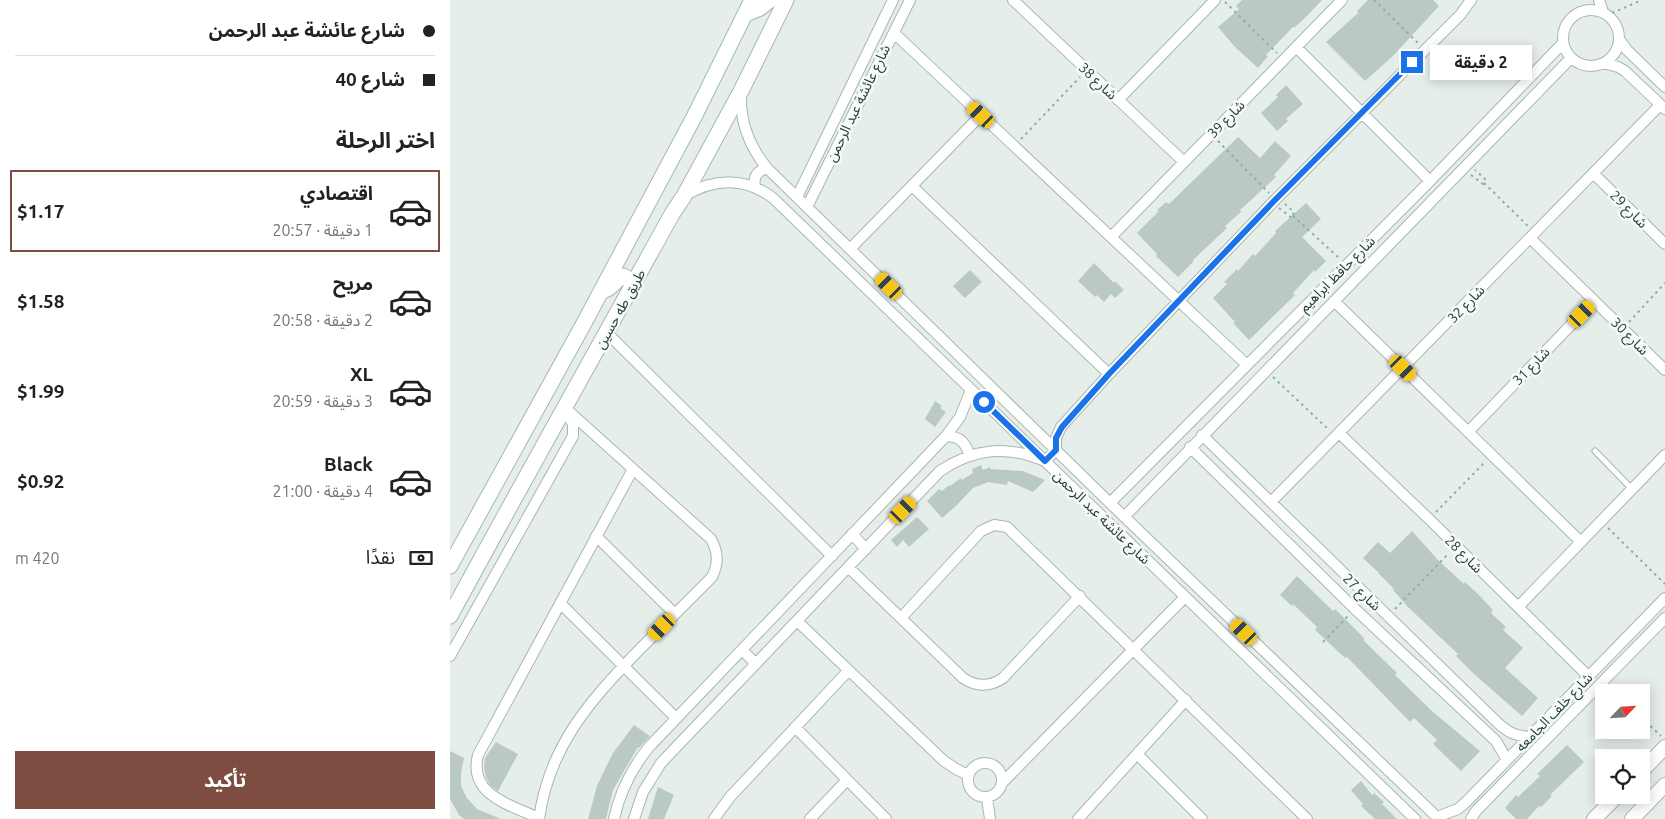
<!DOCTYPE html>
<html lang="ar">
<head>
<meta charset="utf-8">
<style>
  :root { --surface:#fff; --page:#f6f6f6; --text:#222; --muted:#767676; --line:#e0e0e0; --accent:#7d4d41 }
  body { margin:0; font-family:Ubuntu,"Noto Sans Arabic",sans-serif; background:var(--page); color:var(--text); direction:rtl; height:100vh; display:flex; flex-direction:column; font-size:19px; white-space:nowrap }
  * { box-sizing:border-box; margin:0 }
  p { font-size:16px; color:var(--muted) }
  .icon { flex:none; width:28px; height:28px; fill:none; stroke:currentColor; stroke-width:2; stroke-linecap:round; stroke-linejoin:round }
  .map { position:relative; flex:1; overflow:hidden; direction:ltr }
  .panel { display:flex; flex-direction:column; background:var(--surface); width:450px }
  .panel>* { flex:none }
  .hud { display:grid; align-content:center; height:110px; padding:0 15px; background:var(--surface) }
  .needle { width:32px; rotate:65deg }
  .fabs { position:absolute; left:1145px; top:684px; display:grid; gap:10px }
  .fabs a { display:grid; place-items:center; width:55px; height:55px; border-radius:0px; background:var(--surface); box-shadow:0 2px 12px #0003; font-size:25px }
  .end { position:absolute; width:22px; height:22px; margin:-11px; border:6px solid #1a73e8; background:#fff; box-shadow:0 0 0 2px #fff }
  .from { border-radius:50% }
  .bubble { position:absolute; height:35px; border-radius:0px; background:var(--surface); box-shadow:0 2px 12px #0003; font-size:16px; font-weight:700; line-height:35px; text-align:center; direction:rtl }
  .car { position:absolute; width:15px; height:30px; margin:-15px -8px; border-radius:6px; box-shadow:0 0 4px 1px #0007; background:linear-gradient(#f5c518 24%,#345 0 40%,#f5c518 0 76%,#345 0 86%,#f5c518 0) }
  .hud b { display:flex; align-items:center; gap:18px; height:48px; font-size:19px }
  .hud b+b { border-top:1px solid var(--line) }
  .hud i { width:12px; height:12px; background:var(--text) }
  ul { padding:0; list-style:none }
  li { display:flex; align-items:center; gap:15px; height:82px; margin:0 10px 8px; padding:0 5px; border:2px solid transparent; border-radius:0px }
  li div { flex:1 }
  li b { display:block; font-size:19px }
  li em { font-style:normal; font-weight:700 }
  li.active { border-color:var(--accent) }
  li>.icon { width:45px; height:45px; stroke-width:1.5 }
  h2 { padding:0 15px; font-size:22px; line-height:60px }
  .pay { display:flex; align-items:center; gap:12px; height:55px; padding:0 15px; font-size:19px }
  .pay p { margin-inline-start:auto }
  .cta { display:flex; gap:10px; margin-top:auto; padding:10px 15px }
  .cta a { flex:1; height:58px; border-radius:0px; background:var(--accent); color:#fff; font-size:20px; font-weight:700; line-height:58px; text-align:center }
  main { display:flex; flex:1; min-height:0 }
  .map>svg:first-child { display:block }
</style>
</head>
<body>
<main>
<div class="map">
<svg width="1215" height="819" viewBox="0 0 1215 819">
  <rect width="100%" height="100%" fill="#e6eeea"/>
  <!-- building -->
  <path fill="#bbc9c3" d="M792,0H872L856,17L844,28L843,27L816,55L818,56L808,68L785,47L768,27L789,9L786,6Z
    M918,0H983L989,6L943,56L915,81L876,42L908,13L907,11Z
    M836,85L853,104L836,119L838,121L827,131L811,113L828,97L826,95Z
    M788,137L810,158L825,141L841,156L824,175L826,177L790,210L791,212L775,226L777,228L743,260L744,261L728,277L706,256L707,254L687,233L709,211L707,210L716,202L719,204Z
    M856,203L871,219L852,237L876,261L865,272L864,270L843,293L845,295L799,340L783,323L785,322L763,298L777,284L774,282L787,269L788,271L803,254L805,256L826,233L825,231Z
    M644,263L664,283L665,281L674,290L665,298L661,294L654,302L647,295L645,297L628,281Z
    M520,270L532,282L515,298L503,286Z
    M485,401L492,406L490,408L496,412L485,427L475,419Z
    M531,465L533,470L540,467V469L573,471L595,480L583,492L558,481L557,485L538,482L523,488L506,506L492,518L477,501L489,489L492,491L499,485L500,486L511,478L512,480L523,473L522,469Z
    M467,517L479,529L459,547L453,540L447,547L441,540Z
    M962,531L988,560L1014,584L1015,582L1028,594L1043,610L1041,613L1056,627L1053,630L1073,648L1055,668L1088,698L1072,716L1024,674L1006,656L1008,654L958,607L943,590L944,589L928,573H929L913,558L928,542L940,553Z
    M847,576L883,611L885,609L915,639L913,640L947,673L945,675L983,712L1030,751L1011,771L983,744L987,740L964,718L960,722L897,657L895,658L865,630L867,627L843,604L842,606L830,595Z
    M184,725L200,736L189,748L188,747L163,790L156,819H138L147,786L155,769L163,753Z
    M46,742L68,754L48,791L40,785L36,777L34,768L35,758Z
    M1117,745L1134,762L1100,795L1102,796L1091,807L1089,806L1077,819H1066L1055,808L1066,795L1068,797L1090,776L1087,774Z
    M0,751L14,758L11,772V786L17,798L27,809L51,819H14L9,815L0,799Z
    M911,781L922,795L924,793L934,802L932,804L947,819H925L911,806L913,804L901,790Z
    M208,787L224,795L214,819H198Z"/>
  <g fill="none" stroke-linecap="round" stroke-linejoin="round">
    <!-- service casing -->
    <g stroke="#a8b6b1" stroke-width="7">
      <path id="service" d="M1145,451L1182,489"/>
    </g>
    <!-- minor casing -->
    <g stroke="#a8b6b1" stroke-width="12">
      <path id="minor" d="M563,0L734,162
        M1149,0L1153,12
        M1113 38a28 28 0 1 1 56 0a28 28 0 1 1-56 0Z
        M444,33L797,365
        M1169,39L1177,50L1215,87
        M846,47L980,181
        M1154,63L1168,67L1175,71L1215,109
        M291,94C290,123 299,146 317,168L660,503L989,819
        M668,100L765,0
        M1143,173L1215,244
        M462,186L659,374
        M305,187C303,177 307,171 317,168
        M234,196C264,178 295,177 323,198L965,819
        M347,197L443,0
        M357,207L460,0
        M661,237L892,0
        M1080,238L1215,370
        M401,248L531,115
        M884,301L1131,542
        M157,333L382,556
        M1018,432L1144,301
        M889,433L979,519L1138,676
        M752,435L1049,724C1059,733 1066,736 1080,737
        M496,436C509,436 517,443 519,456
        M740,447L905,609L1046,741L1057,760
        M821,502L1210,105
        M660,503L980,181L1113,43
        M674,517L1121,58
        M402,534L416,549
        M146,536L225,614
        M398,567L513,678C526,687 540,687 553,678L630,596
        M110,603L226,718
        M1068,607L1215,455
        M451,618L531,531L544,525L557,527L857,819
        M347,621L494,761L506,769L518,775
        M292,650L306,664
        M0,656L123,436V424L116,413
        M345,727L436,819
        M687,754L752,819
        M518 780a17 17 0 1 1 34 0a17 17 0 1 1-34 0Z
        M552,783L735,597
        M537,798L540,819
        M987,817L1008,809L1016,802L1215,598
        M89,818C60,805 18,795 28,755L183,469
        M89,819C99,747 138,703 187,652C212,627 237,602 262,577C269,563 268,552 261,539L114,407
        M164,819C170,791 182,768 199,747L496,436L510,417L521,390
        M184,819L193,792L211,763L490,471C524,448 557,445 595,461L606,450V438L611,427L659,374L826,199L1011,14L1021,0
        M264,819L280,797L398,671
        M360,819L397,780
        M628,819L736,700
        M1021,819L1026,811L1215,618"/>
    </g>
    <!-- tertiary casing -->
    <g stroke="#a8b6b1" stroke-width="16">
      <path id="tertiary" d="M1191,772L1215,747
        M1144,819L1168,795
        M1182,819L1215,785"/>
    </g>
    <!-- secondary casing -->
    <g stroke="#a4b9b1" stroke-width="17">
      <path id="secondary" d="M295,14L310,8L320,0
        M155,290C163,287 166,279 173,276L181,280V288
        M0,566L133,325L244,117L302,0
        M0,616C73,481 148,348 222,214L234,196L291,91L336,0"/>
    </g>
    <!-- path -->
    <path stroke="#88b0a2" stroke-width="2" stroke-dasharray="2.5 4" stroke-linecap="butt" d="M924,0L968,43
      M775,2L827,53
      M1162,13L1192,0
      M571,139L630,77
      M768,141L819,193
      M1021,175L1033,184L1035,179L1025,170
      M1034,183L1078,226
      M829,208L842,218L844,212L835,204
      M843,216L889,258
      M1179,322L1215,283
      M823,377L879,430
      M986,512L1035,462
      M1158,528L1215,584
      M945,609L999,553
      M873,642L898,616
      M1161,687L1166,692
      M1191,717L1211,736"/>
    <!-- service -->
    <use href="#service" stroke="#fff" stroke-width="5"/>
    <!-- minor -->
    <use href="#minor" stroke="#fff" stroke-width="10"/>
    <!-- tertiary -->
    <use href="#tertiary" stroke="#fff" stroke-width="14"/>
    <!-- secondary -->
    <use href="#secondary" stroke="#fff" stroke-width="15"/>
  </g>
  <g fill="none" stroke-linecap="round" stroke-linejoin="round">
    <!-- route -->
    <path stroke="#1a73e8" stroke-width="6" d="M534,402L595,461L606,450V438L612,427L659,374L823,202L962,62"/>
  </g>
  <g text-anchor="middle" stroke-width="5" stroke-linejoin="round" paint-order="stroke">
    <!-- street labels -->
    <g font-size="14" fill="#254037" stroke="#f6faf8">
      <text transform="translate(648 81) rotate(43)" y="5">شارع 38</text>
      <text transform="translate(408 103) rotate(-64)" y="5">شارع عائشة عبد الرحمن</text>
      <text transform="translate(776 119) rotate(-46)" y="5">شارع 39</text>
      <text transform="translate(1179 209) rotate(45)" y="5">شارع 29</text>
      <text transform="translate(887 274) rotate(-45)" y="5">شارع حافظ ابراهيم</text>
      <text transform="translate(1016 304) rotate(-46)" y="5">شارع 32</text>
      <text transform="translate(170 309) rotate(-61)" y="5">طريق طه حسين</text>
      <text transform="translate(1180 336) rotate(45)" y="5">شارع 30</text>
      <text transform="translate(1081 366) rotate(-46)" y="5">شارع 31</text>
      <text transform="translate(652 517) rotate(44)" y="5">شارع عائشة عبد الرحمن</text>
      <text transform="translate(1014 554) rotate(45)" y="5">شارع 28</text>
      <text transform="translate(912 592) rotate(44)" y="5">شارع 27</text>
      <text transform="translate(1104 712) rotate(-46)" y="5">شارع خلف الجامعه</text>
    </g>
  </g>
</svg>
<div class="fabs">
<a><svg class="needle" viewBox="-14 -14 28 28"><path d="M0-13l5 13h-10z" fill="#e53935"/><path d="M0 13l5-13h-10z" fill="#767676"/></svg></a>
<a><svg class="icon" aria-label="locate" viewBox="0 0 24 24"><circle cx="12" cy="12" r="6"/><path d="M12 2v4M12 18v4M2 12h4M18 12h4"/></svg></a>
</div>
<i class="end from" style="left:534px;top:402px"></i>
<i class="end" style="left:962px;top:62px"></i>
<div class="bubble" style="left:980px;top:45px;width:102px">2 دقيقة</div>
<i class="car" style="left:531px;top:115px;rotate:313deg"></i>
<i class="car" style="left:439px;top:286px;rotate:315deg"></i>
<i class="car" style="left:1132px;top:314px;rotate:44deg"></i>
<i class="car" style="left:953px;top:368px;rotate:134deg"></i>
<i class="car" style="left:453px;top:510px;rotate:44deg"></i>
<i class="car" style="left:212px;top:627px;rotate:224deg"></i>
<i class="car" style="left:794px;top:632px;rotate:314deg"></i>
</div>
<section class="panel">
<div class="hud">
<b><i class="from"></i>شارع عائشة عبد الرحمن</b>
<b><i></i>شارع 40</b>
</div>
<h2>اختر الرحلة</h2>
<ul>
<li class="active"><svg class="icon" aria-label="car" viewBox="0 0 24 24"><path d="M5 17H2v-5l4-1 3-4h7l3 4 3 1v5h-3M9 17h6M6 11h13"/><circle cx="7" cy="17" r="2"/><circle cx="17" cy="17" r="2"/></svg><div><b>اقتصادي</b><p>1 دقيقة · 20:57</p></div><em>$1.17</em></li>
<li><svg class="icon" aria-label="car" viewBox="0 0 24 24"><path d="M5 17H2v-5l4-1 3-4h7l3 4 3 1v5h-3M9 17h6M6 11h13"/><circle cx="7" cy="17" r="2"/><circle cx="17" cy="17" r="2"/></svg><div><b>مريح</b><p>2 دقيقة · 20:58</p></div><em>$1.58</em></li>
<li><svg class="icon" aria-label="car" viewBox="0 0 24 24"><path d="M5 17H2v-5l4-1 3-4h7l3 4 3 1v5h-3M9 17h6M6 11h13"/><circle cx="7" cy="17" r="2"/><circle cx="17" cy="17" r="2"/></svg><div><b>XL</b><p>3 دقيقة · 20:59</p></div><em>$1.99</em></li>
<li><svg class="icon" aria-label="car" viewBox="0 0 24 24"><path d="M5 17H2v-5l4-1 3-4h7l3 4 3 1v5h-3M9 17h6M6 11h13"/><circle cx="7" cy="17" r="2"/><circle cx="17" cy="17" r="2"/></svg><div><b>Black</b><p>4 دقيقة · 21:00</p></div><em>$0.92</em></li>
</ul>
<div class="pay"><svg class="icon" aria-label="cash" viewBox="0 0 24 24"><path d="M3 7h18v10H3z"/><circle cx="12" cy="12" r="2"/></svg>نقدًا<p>420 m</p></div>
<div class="cta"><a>تأكيد</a></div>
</section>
</main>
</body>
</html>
